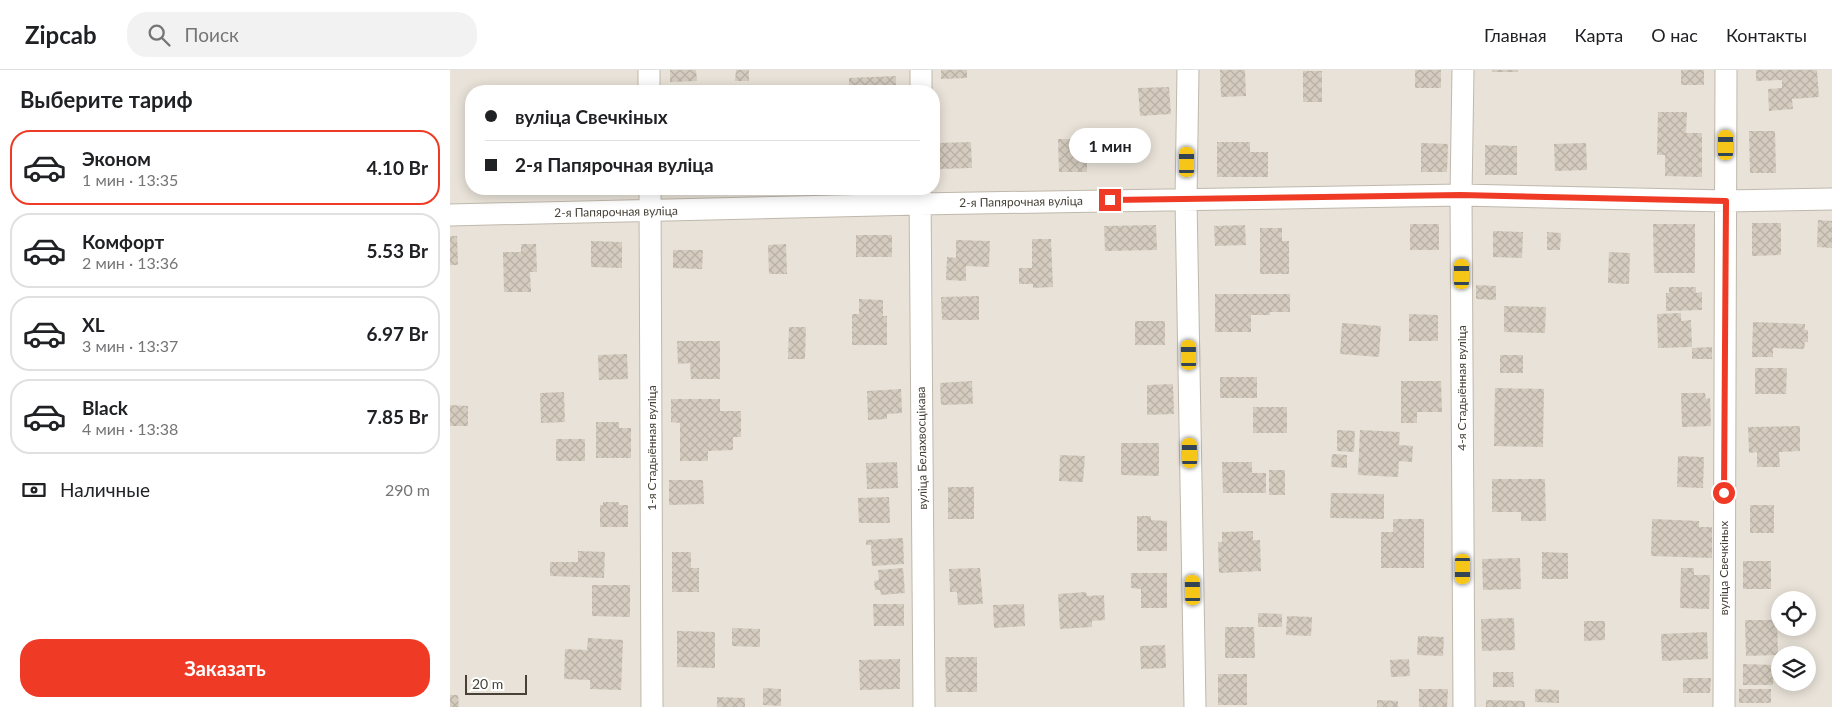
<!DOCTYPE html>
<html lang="ru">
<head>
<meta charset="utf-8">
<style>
  :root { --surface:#fff; --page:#f2f2f2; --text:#202124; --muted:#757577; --line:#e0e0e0; --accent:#ef3b25 }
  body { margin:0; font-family:Lato,sans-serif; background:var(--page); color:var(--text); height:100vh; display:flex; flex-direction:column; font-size:19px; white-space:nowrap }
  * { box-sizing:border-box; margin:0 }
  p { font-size:16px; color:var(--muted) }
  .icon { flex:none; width:28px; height:28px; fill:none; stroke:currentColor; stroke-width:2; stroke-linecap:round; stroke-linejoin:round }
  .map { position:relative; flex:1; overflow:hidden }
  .details { display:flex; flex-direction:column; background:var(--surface); width:450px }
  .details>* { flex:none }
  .banner { position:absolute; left:15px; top:15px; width:475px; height:110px; border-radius:20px; box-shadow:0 2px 12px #0003; display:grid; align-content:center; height:110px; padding:0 20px; background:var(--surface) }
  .controls { position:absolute; left:1321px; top:521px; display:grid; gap:10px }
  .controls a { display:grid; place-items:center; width:45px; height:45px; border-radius:50%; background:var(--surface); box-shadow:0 2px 12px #0003; font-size:25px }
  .scale { position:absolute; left:15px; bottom:12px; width:62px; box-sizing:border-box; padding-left:5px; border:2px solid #474138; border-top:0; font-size:14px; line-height:18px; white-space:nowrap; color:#474138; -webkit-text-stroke:4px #fff; paint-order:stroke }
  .end { position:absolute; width:22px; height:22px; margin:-11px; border:6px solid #ef3b25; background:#fff; box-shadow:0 0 0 2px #fff }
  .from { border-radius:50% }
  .bubble { position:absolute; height:35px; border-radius:18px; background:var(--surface); box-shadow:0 2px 12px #0003; font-size:16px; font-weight:700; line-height:35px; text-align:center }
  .car { position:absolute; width:15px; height:30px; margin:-15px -8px; border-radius:6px; box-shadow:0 0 4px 1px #0007; background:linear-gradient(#f5c518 24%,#345 0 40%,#f5c518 0 76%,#345 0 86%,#f5c518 0) }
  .banner b { display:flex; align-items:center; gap:18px; height:48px; font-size:19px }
  .banner b+b { border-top:1px solid var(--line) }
  .banner i { width:12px; height:12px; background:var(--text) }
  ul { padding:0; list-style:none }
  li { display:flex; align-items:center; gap:15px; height:75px; margin:0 10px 8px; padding:0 10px; border:2px solid var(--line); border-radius:20px }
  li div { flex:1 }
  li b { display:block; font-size:19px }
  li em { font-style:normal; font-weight:700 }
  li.current { border-color:var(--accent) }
  li>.icon { width:45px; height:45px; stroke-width:1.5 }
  h2 { padding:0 20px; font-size:22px; line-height:60px }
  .pay { display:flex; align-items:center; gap:12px; height:55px; padding:0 20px; font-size:19px }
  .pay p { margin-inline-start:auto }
  .action { display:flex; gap:10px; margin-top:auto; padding:10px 20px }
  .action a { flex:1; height:58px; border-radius:20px; background:var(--accent); color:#fff; font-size:20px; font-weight:700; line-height:58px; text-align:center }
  header { display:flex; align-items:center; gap:30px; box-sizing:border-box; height:70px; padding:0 25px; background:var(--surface); border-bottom:1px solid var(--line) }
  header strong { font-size:24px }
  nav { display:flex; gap:28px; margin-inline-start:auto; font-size:18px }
  .search { width:350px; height:45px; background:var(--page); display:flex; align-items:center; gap:12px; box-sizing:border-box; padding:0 18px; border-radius:20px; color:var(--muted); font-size:19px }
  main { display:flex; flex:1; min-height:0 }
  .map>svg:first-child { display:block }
</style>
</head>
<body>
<header>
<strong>Zipcab</strong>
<div class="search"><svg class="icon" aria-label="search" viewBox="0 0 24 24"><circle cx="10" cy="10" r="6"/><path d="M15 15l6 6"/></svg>Поиск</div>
<nav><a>Главная</a><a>Карта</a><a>О нас</a><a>Контакты</a></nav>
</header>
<main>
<section class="details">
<h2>Выберите тариф</h2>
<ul>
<li class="current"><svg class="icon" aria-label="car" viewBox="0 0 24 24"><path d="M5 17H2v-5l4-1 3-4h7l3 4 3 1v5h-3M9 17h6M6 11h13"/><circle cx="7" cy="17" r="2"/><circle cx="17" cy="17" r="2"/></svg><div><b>Эконом</b><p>1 мин · 13:35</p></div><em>4.10 Br</em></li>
<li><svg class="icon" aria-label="car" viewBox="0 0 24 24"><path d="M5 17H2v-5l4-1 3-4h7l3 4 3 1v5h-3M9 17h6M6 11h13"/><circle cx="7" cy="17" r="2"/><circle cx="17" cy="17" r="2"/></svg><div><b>Комфорт</b><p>2 мин · 13:36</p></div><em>5.53 Br</em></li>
<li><svg class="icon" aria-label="car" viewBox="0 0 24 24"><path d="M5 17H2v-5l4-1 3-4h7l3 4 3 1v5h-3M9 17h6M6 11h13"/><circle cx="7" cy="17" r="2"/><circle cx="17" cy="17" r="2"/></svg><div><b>XL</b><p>3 мин · 13:37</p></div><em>6.97 Br</em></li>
<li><svg class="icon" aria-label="car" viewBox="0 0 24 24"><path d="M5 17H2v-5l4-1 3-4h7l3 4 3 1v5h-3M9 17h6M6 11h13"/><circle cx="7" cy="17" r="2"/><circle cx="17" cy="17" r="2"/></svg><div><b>Black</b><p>4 мин · 13:38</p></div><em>7.85 Br</em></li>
</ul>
<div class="pay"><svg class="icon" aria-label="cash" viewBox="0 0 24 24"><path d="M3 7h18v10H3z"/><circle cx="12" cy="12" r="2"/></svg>Наличные<p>290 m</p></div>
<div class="action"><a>Заказать</a></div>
</section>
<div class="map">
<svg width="1382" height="637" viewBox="0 0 1382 637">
  <defs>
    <pattern id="building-cross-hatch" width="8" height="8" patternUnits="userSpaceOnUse" patternTransform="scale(1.25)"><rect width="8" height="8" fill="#d5ccbf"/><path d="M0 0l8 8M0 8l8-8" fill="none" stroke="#b8b0a5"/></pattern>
  </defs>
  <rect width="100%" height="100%" fill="#f4f0ea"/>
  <!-- residential -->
  <path fill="#e8e2d8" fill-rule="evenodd" d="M0,0H1382V637H0ZM21,21H484V119H21ZM1330,530H1358V558H1330ZM1330,585H1358V612H1330Z"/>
  <!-- building -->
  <path fill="url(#building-cross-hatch)" d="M220,0H246L247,11L220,12Z
    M286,0H299V11H285Z
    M491,0H517V8L491,9Z
    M770,0H795L796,26L771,27Z
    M965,0H991V18H965Z
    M1042,0H1068V2H1042Z
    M1231,0H1254V15H1231Z
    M1306,0H1367L1369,27L1342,29L1343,39L1319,41L1318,19L1332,18V10L1306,11Z
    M853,1H872V32H853Z
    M446,6V21H399V8Z
    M719,17L721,44L690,46L688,18Z
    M1208,42H1237L1236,63H1252V107L1215,106V85H1207Z
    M1299,61H1325L1326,103H1300Z
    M608,69H637V102H609Z
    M521,72L522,98L488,99V73Z
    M767,72H800V82H818V107H767Z
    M971,73L998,74L997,102H971Z
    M1136,73L1137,100L1105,101L1104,74Z
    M1035,75L1067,76V105H1035Z
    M36,119H60V121L36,120Z
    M1368,150L1382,151V178L1367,177Z
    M1302,153H1331V185L1302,186Z
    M960,154H989V180H960Z
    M1203,154H1245V203H1204Z
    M706,155L707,180L655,181L654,156Z
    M795,155L796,175L765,176L764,156Z
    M810,158H832V171H839V204H810Z
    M1043,161L1073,162L1072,188L1043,187Z
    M1097,162L1111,163L1110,180H1097Z
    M406,165H442V187H406Z
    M0,166H7L8,195H0Z
    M582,169H601L603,217L583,218V214H569V198H582Z
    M506,170L540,171L539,197L516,196V211L496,210L497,187L506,188Z
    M141,171L172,172V198L141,197Z
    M71,174H86L87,202H80L81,222H54L53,182H71Z
    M336,174L337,204H319L318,175Z
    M223,180H253L252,199L223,198Z
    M1159,182L1180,183L1179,214L1158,213Z
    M1026,215L1046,216V230L1026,229Z
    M1219,217H1246V223L1252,222V240L1216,241V223H1219Z
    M765,224H840V242H820V245H801V262H765Z
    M529,226V250H492L491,227Z
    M409,229L433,230V246H437V275H402V244H409Z
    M1054,236L1096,237L1095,263L1054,262Z
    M1231,243V251L1241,250L1242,277L1208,278L1207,244Z
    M959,244L988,245V271H959Z
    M685,251H715V275H685Z
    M1303,252L1355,254V260H1358V272H1355L1354,279L1323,278V287H1302Z
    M892,253L931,256L929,287L890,284Z
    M339,257H356L355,289H338Z
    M227,271H270V309H241L240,293L228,294Z
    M1262,277V289H1242V278Z
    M177,284L178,309L149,310L148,285Z
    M1050,285H1073V303H1050Z
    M1305,298H1337L1336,324H1305Z
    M770,307H807V328H770Z
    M522,311L523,334L491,335L490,313Z
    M951,311H991L992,342H967V353H951Z
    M723,314L724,344L697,345V315Z
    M1045,318L1094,319L1093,377L1044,376Z
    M451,319L452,343L437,344V349L418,350L417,321Z
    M114,322L115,352L91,353L90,323Z
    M1231,323H1255L1256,329L1260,328L1261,356L1232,357Z
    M221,329H270V341H291V367H283V380L258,381V391H230V353L221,352Z
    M0,335L18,336V356H0Z
    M803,337H837V363H803Z
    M146,352H169V358H181V388H146Z
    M1350,356V381L1329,382L1330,397H1307V382L1299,383L1298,357Z
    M887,360L905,361L904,382L887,381Z
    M910,360L950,362L949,375L963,376L962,392L949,391L948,407L908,405Z
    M106,369H135V391H106Z
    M671,373H709V406L671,405Z
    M882,384L897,385V398L881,397Z
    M610,385L635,386L633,412L609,411Z
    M1228,386L1254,387L1253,418L1227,417Z
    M447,392L448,418L417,419L416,393Z
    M772,392H802V403H816V423H773Z
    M819,400H835V425H819Z
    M1042,409H1095L1096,451H1071V442H1042Z
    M219,410H253L254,434L219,435Z
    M498,417H524V449H498Z
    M881,423L934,424V449L880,448Z
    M439,427L440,453H409L408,428Z
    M153,432H169V435H178V457H150V435H153Z
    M1300,435H1324V463H1300Z
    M687,446H701V450L717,451V481H687Z
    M943,449H974V498H931V462H943Z
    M1202,449L1249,451V457H1262V488L1201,486Z
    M803,461V470H810L811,501L769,503L768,472H772V462Z
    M453,468L454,494L422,496L421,475H416V470Z
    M128,481L155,482L154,508L100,506V492H128Z
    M222,482H241V498H249V522H222Z
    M1092,482L1118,483V509H1092Z
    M1070,488L1071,519L1033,520L1032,489Z
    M1293,491H1321V519H1293Z
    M453,498L455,523L431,525L430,520H425L424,511L429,510L428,500Z
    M530,498L533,534L508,535L507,522H500L499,499Z
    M1231,498H1244V505H1260L1259,539L1230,538Z
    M681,503H717V538H691V519L681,518Z
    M142,515H180V547L142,546Z
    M636,522L637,526L654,525L655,550L642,551V557L610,559L608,524Z
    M423,534H454V556H424Z
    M574,534L575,556L544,558L543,535Z
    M808,543L832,544V557H808Z
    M837,546L862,547L861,566L836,565Z
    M1064,548L1065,580L1032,581L1031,549Z
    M1295,550H1327L1328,585L1296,586Z
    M1134,551H1155V570L1134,571Z
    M775,557H804L805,588H775Z
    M282,558L310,559V577L282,576Z
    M227,561L265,562V598L227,597Z
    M1257,562L1258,589L1212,591L1211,564Z
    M968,566L994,567L993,586L967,585Z
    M138,568L173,570L171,620L140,619V610L114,609L115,579L137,580Z
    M715,575L716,598L691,599L690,576Z
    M495,587H527V622H496Z
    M450,589V619L410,620L409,590Z
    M959,589L960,606L941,607L940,590Z
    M1293,594L1324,595L1323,615H1293Z
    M1043,602H1063L1064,617H1043Z
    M768,604H797V635H768Z
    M1233,608H1261L1260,623H1233Z
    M313,618L331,619V636L313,635Z
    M969,619H998L997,637H969Z
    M1085,619L1109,620V633L1085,632Z
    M1289,619H1321V633H1289Z
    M0,625H8L9,637H0Z
    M267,627L295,628V637H267Z
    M927,630L948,631V637H927Z
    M1036,630L1075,631V637H1036Z"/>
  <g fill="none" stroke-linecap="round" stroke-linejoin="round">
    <!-- minor casing -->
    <g stroke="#bfb8ac" stroke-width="23">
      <path id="minor" d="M199,0V21
        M738,0L736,129L745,637
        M1013,0L1011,125L1014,637
        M471,21V0
        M200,119L202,637
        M470,119L474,637
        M0,145L469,134L1011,125L1276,131L1382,129
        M1274,637L1276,0"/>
    </g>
    <!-- minor -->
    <use href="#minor" stroke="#fff" stroke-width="21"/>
  </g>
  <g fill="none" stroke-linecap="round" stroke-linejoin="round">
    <!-- route -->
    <path stroke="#ef3b25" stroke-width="6" d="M660,130L1011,125L1276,131L1274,423"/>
  </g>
  <g text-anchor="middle" stroke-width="5" stroke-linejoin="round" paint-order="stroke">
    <!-- street labels -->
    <g font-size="12" fill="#474138" stroke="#fff">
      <text transform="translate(571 132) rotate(-1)" y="4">2-я Папярочная вуліца</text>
      <text transform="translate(166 142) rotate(-1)" y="4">2-я Папярочная вуліца</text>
      <text transform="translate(1012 318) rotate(-90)" y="4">4-я Стадыённая вуліца</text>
      <text transform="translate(202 378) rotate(-90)" y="4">1-я Стадыённая вуліца</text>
      <text transform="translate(472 378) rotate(-91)" y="4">вуліца Белахвосцікава</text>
      <text transform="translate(1274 498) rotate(-90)" y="4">вуліца Свечкіных</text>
    </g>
  </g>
</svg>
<div class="controls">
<a><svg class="icon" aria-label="locate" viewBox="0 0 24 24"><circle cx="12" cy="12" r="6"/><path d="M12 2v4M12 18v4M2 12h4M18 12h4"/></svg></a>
<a><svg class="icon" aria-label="layers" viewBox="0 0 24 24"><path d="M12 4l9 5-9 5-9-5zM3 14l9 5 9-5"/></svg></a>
</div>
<div class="scale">20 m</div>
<i class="end from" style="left:1274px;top:423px"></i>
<i class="end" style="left:660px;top:130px"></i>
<div class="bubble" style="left:619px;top:58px;width:82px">1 мин</div>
<i class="car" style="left:1276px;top:75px;rotate:0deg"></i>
<i class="car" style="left:737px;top:92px;rotate:0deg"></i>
<i class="car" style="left:1012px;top:204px;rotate:0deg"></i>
<i class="car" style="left:739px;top:285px;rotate:359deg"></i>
<i class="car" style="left:740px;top:383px;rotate:359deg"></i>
<i class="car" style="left:1013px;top:499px;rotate:180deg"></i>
<i class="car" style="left:743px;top:520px;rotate:359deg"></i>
<div class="banner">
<b><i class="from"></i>вуліца Свечкіных</b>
<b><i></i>2-я Папярочная вуліца</b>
</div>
</div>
</main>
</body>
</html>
